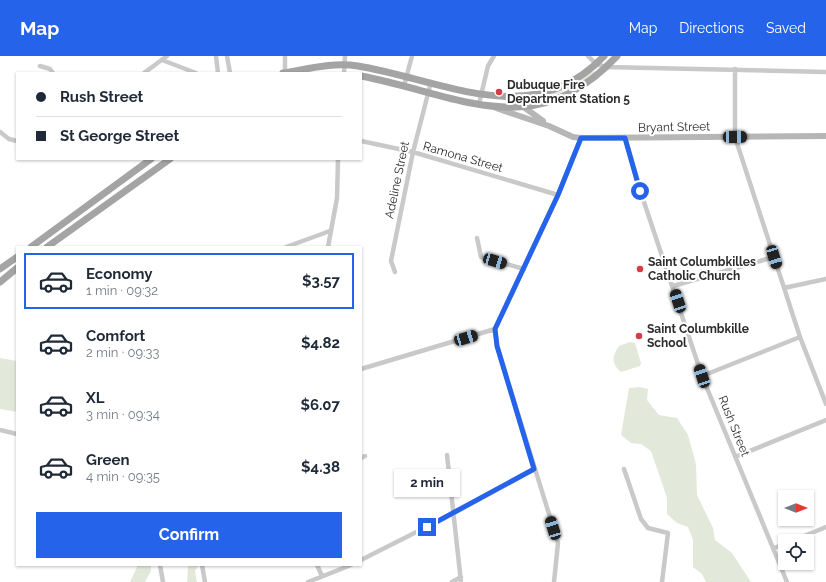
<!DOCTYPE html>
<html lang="en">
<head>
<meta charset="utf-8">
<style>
  :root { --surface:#fff; --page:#f6f6f7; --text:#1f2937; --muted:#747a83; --line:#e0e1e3; --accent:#2563eb }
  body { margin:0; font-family:Raleway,sans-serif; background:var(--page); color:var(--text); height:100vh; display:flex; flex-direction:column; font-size:15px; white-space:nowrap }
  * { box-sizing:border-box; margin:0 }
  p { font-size:13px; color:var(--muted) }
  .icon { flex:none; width:22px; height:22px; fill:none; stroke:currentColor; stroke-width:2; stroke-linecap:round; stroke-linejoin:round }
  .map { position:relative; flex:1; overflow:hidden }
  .panel { position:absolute; left:16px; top:190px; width:346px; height:320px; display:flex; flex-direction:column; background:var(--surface); border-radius:0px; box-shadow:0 1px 3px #0004 }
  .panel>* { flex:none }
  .guide { position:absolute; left:16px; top:16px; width:346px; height:88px; border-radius:0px; box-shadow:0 1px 3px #0004; display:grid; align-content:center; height:88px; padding:0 20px; background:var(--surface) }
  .needle { width:26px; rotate:90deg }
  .controls { position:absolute; left:778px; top:434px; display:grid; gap:8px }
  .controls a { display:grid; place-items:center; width:36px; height:36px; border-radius:0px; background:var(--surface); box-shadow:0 1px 3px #0004; font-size:20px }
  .end { position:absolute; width:18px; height:18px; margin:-9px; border:5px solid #2563eb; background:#fff; box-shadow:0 0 0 2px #fff }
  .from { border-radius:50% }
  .bubble { position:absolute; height:28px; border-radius:0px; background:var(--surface); box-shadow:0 1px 3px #0004; font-size:13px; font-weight:700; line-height:28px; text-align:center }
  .car { position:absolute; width:12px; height:24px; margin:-12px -6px; border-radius:5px; box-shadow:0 0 3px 1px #0007; background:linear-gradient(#222 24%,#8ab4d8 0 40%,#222 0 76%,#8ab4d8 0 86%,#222 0) }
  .guide b { display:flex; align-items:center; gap:14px; height:38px; font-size:15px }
  .guide b+b { border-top:1px solid var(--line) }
  .guide i { width:10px; height:10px; background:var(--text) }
  ul { padding:7px 0 0; list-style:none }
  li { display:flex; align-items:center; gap:12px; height:56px; margin:0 8px 6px; padding:0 12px; border:2px solid transparent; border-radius:0px }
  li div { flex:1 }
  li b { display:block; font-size:15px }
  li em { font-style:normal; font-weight:700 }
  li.current { border-color:var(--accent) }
  li>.icon { width:36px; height:36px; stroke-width:1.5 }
  .action { display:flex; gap:8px; margin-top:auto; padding:8px 20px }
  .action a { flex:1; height:46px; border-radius:0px; background:var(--accent); color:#fff; font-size:16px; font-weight:700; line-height:46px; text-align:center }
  header { display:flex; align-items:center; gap:24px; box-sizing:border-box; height:56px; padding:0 20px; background:var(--accent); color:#fff }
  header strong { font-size:19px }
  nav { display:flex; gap:22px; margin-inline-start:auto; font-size:14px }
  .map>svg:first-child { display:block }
</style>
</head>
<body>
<header>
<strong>Map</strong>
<nav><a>Map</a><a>Directions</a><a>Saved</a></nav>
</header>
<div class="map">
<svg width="826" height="526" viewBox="0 0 826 526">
  <rect width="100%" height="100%" fill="#fff"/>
  <!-- green -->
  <path fill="#e2e9db" d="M593,15L595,16L578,30L542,44L541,40L563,33Z
    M630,286L635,287L641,307L640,310L621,316C611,308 612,300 619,290Z
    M0,302L17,305V356L0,353Z
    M639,331L648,333L647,344L659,359L677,362L688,379L696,408L697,439L713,472L715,484L732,497L751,526H706L702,518L693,511V484L688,471L677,467L667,458V442L651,395L641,388L631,387L621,379L629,332Z
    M138,509H151V515L145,526H130Z
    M188,509H199L195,515L197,526H187Z"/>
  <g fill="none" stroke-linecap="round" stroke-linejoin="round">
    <!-- minor -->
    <path stroke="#c9c9c9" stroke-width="4.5" d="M216,0L218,17
      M227,0L230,17
      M285,0V17
      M588,0L596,8L606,11L826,16
      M162,4L196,17
      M40,10L50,13L53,17
      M735,13V81L800,281L826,348
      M144,17L167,0
      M344,17L345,0
      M404,30L412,0
      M479,48L488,10L494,0
      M0,76L9,83L17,85
      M625,82L644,146L702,320L787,526
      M361,85L413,96L558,139
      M477,182L481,201L524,213
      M286,191L330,175
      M328,191L337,142L338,103
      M395,216L391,205L413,96L431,26
      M673,230L774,201
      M784,232L826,223
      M361,313L495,273
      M702,320L800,281
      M0,374L17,378
      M447,399L461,526
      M735,401L826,364
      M361,402L365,400
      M624,413L641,463L648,472L668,477L662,526
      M792,485L826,471
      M774,492L785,488
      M361,504L454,457L535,413
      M160,509L163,526
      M202,509L205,526
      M317,509L322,520
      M308,526L351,509
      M452,526L461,521
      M554,526L558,487L497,290L495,273L558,139L581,82"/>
    <!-- secondary -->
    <path stroke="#b6b6b6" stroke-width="6" d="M505,41L514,44L543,65
      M496,52L549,70L573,81L581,82L826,80"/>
    <!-- primary -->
    <path stroke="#a4a4a4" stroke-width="7" d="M283,17C308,13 332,6 358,10C443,24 532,76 604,0
      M361,20C461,39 533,89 617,0
      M31,191L151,103
      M47,191L170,103
      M0,213L17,201
      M0,226L17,212"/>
  </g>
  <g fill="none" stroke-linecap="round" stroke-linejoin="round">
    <!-- route -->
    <path stroke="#2563eb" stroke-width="5" d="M427,471L534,413L497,290L495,273L558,139L581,82H625L640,135"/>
  </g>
  <!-- markers -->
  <g fill="#d73b43" stroke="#fff" stroke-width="1.5">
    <circle cx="499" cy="36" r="4"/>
    <circle cx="640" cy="213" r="4"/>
    <circle cx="639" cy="280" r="4"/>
  </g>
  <g text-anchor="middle" stroke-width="4" stroke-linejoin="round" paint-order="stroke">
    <!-- poi labels -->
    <g font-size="12" font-weight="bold" fill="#2c2c2c" stroke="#fff" text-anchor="start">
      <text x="507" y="33">Dubuque Fire<tspan x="507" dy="14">Department Station 5</tspan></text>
      <text x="648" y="210">Saint Columbkilles<tspan x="648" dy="14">Catholic Church</tspan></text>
      <text x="647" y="277">Saint Columbkille<tspan x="647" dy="14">School</tspan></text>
    </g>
    <!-- street labels -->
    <g font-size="12" fill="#2c2c2c" stroke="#fff">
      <text transform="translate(674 71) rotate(-1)" y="4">Bryant Street</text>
      <text transform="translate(463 101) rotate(16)" y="4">Ramona Street</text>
      <text transform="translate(397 124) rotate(-78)" y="4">Adeline Street</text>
      <text transform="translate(734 370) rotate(68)" y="4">Rush Street</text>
    </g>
  </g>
</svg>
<div class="controls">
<a><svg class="needle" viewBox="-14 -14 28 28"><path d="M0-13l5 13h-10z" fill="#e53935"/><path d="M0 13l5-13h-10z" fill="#747a83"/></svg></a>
<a><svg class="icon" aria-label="locate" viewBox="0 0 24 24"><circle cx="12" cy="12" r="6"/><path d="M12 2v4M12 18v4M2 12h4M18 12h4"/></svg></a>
</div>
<i class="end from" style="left:640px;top:135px"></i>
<i class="end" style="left:427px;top:471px"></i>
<div class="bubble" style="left:394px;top:413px;width:66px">2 min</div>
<i class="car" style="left:735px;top:81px;rotate:90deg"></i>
<i class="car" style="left:774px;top:201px;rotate:163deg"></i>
<i class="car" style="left:495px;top:205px;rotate:106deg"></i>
<i class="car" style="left:678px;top:245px;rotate:342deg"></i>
<i class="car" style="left:466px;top:282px;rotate:74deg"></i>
<i class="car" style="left:702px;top:320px;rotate:342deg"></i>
<i class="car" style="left:553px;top:472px;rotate:343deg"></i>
<div class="guide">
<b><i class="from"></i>Rush Street</b>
<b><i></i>St George Street</b>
</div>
<section class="panel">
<ul>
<li class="current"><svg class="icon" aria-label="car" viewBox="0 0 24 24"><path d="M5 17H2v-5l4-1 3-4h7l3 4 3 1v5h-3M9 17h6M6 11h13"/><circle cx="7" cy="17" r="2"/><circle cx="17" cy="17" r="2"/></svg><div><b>Economy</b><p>1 min · 09:32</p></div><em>$3.57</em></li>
<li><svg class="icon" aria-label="car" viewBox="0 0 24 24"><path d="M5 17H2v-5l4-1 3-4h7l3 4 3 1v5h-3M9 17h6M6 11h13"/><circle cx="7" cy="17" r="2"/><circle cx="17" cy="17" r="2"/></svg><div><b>Comfort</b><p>2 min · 09:33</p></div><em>$4.82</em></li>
<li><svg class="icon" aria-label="car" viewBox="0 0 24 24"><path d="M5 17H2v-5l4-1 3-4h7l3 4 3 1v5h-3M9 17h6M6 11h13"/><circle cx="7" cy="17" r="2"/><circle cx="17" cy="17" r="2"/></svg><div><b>XL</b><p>3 min · 09:34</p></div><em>$6.07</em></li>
<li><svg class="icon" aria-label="car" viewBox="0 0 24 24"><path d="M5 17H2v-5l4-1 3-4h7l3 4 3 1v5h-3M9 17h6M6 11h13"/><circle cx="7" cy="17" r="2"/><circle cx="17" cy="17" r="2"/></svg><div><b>Green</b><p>4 min · 09:35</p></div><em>$4.38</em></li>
</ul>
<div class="action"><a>Confirm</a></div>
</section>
</div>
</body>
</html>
